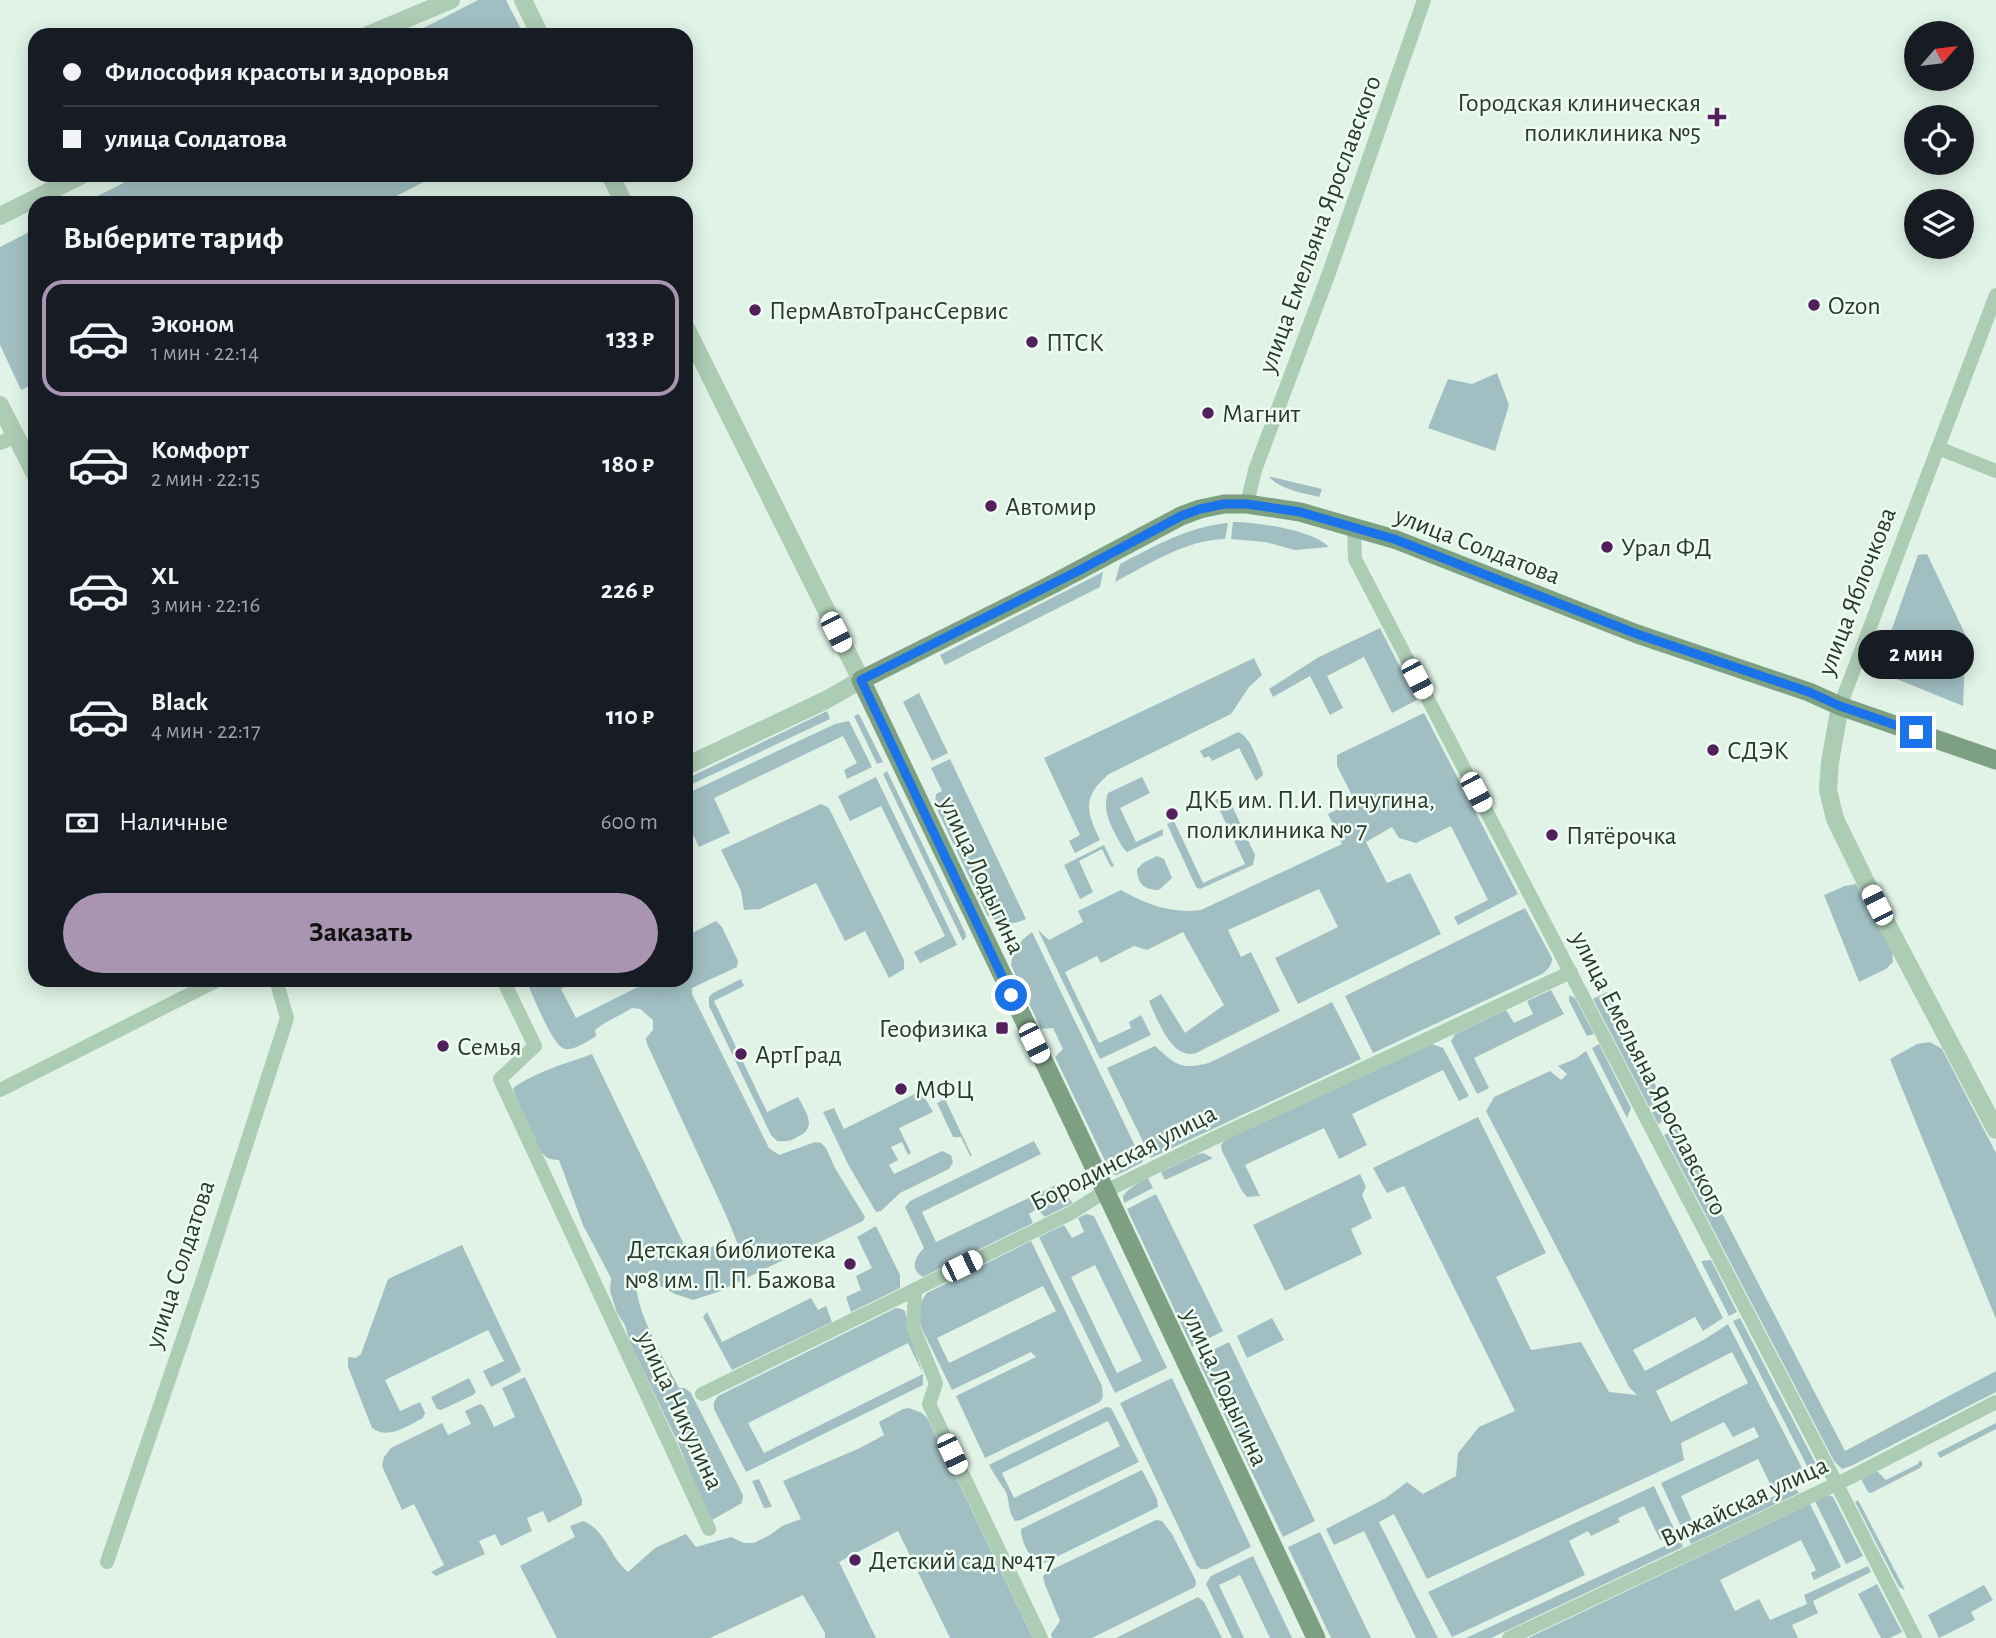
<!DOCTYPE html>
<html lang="ru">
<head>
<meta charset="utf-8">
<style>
  :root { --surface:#171b24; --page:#242831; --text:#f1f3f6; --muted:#9ea1a6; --line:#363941; --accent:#a994b1 }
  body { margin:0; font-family:"Alegreya Sans",sans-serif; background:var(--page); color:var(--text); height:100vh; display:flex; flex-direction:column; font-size:26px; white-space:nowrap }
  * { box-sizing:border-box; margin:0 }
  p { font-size:23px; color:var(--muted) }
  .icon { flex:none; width:38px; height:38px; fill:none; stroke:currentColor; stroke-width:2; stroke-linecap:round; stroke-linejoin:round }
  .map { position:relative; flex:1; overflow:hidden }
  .details { position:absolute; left:28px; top:196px; width:665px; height:791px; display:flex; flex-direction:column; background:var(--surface); border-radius:21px; box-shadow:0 4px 18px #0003 }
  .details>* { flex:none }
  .top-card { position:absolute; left:28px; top:28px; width:665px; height:154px; border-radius:21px; box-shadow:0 4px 18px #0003; display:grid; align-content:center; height:154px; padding:0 35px; background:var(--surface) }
  .needle { width:46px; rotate:62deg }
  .tools { position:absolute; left:1904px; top:21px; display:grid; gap:14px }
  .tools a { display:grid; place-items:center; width:70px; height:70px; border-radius:50%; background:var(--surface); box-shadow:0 4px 18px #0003; font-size:35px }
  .end { position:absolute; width:32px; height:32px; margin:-16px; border:9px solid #1a73e8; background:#fff; box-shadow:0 0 0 4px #fff }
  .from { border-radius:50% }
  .bubble { position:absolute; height:49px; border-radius:24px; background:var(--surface); box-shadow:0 4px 18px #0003; font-size:23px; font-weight:700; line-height:49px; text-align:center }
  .car { position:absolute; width:21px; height:42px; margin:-21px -10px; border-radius:9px; box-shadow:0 0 5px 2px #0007; background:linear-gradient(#fff 24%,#345 0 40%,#fff 0 76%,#345 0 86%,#fff 0) }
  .top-card b { display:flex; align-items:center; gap:24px; height:66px; font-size:26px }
  .top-card b+b { border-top:2px solid var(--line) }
  .top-card i { width:18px; height:18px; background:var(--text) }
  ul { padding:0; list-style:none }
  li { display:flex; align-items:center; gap:21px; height:116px; margin:0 14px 10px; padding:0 21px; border:4px solid transparent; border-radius:21px }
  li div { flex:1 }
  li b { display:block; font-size:26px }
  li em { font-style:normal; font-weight:700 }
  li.active { border-color:var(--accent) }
  li>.icon { width:63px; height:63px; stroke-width:1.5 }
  h2 { padding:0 35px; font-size:32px; line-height:84px }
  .pay { display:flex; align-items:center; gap:18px; height:77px; padding:0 35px; font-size:26px }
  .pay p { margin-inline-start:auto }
  .button { display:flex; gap:14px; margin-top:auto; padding:14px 35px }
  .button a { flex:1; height:80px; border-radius:42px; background:var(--accent); color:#111; font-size:28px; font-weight:700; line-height:80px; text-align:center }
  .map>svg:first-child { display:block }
</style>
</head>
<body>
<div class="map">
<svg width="1996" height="1638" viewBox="0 0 1996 1638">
  <rect width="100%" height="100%" fill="#e1f3e7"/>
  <!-- green -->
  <path fill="#a1bfc3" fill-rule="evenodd" d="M478,0H506L524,35H410Z
    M139,175H437L383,203H84Z
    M35,229V383L21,390L0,345V247Z
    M1497,373L1509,405L1495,451L1428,428L1448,379L1472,384Z
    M1269,477H1272L1322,489L1319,497C1303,493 1281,490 1269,477Z
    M1233,522C1256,522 1313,530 1329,547L1295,550L1265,542L1231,539Z
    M1228,523L1225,539C1186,540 1149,564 1115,582L1120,564C1153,547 1189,526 1228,523Z
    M1927,554L1966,636L1963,706L1877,671L1918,555Z
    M1103,572L1100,587L945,665L940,655Z
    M1380,628L1417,700L1392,713L1364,657L1327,676L1343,708L1330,715L1310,676L1273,697L1269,689L1319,657Z
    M1254,658L1262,675L1249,687L1231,714L1109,774C1082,797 1086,811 1100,840L1075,853L1069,841L1080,835L1044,758Z
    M919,693L948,753L932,761L903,702Z
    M827,711L830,719L686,787V779Z
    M1424,713L1518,894L1458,925L1454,917L1488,900L1451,826L1416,843L1399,838L1392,827L1366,842L1387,883L1410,873L1441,934L1298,1004L1275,958L1338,927L1319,889L1228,930L1241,957L1251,952L1280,1011L1202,1050C1198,1052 1195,1054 1191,1054C1170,1055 1156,1017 1149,1001L1161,994L1185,1033L1224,1005L1183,932L1147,950L1134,946L1101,963L1097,956L1065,972L1099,1043L1131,1028L1129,1022L1141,1015L1151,1035L1100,1059L1038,930L1049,940L1083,922L1078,911L1121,890C1145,904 1172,914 1201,910L1342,844L1328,814L1355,801L1337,766V755Z
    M859,714L883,762L877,764L854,716Z
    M849,721L872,767L847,779L844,770L857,763L843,736L714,798L730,833L699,847L686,820V794L835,724Z
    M1238,732C1251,737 1256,758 1262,770L1263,775L1256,781L1239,748L1212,761L1209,756L1204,758L1200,751Z
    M950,759L1026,919C1011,926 1001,924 987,915L935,805L936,794L942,791L931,768Z
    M887,771L965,932L966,937L963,941L883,774Z
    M876,777L957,945L920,963L914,952L945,936L881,806L850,821L838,796Z
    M1142,777L1150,793L1120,808L1136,842L1163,829V835L1127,852L1123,848C1114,831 1101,813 1108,793Z
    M1227,795L1255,855L1253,865L1200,889L1196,887L1167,824L1174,821L1203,883L1245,864L1215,800Z
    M821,804L829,808L904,960V969L889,978L865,931L845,941L816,883L760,909L744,910L741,891L721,850Z
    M1104,845L1114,866L1111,867L1102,849L1079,861L1093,892L1080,899L1064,865Z
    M1157,856L1164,859L1172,878L1159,890C1145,890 1137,884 1137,869L1143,863Z
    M1856,884L1892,950L1893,962L1886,969L1859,982L1824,895L1845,886Z
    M1525,908L1552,958C1552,966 1548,969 1542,974L1373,1053L1345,996Z
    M716,921L722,927L738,961L737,967L692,988V994L769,1148L779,1155L815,1142L821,1143L826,1148L835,1168L865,1217L863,1221L718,1292L693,1300L675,1294L649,1280L636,1282C636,1313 665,1360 679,1388H685L691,1393L743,1495L742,1503L712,1520L703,1504L678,1443L630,1343L625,1325L617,1313L610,1291L611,1278L583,1225L559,1160C557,1160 549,1159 548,1158C534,1151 518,1103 513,1088C540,1070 562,1065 592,1054L690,1257L718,1244L724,1260L743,1257L726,1215L647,1044L646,1038L653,1030V1020L640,1009L632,1008C620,1016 607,1020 595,1030L596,1036C588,1041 574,1051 565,1049C552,1046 532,993 526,980H580L561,989L576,1018L652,980H686V936Z
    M1032,932L1137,1150L1107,1165L1055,1057L1063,1049L1053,1028L1041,1029L1011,965C1013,950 1020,940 1032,932Z
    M741,979L744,986L714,1001L767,1112L798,1097C805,1111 818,1127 799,1136C791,1141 786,1142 777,1141L771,1135L709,1006V997L713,993Z
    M1551,990L1564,1014L1474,1058L1489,1088L1477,1094L1451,1041L1455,1034L1506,1010L1514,1023L1533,1014L1527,1001Z
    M1607,992L1672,1117L1658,1124L1593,999Z
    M1569,995L1575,998L1594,1034L1587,1036L1569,1001Z
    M1332,1002L1361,1059L1151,1158L1107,1068L1155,1046C1176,1065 1180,1070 1209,1063Z
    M1930,1042L1942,1049L1996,1153V1319L1890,1059L1917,1044Z
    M1432,1044L1443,1048L1469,1096L1459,1101L1443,1070L1352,1114L1367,1145L1339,1159L1324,1128L1245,1165L1260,1196L1247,1197L1242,1191L1222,1151L1221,1145L1225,1140Z
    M1599,1044L1631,1108L1627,1118L1592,1048Z
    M1586,1051L1723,1318L1703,1331L1695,1317L1633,1350L1645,1371L1705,1339L1728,1324L1804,1472L1799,1480L1792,1481L1773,1490L1758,1459L1681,1496L1694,1525L1683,1531L1661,1483L1759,1437L1754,1427L1733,1437L1724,1422L1681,1443L1684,1460L1427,1579L1394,1514L1379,1522L1438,1638H1416L1364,1531L1334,1545L1326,1529L1386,1498L1407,1482L1423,1494L1456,1476L1458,1453L1479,1427L1515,1411L1404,1186L1387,1193L1373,1168L1478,1117L1546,1253L1496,1277L1531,1350L1581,1342L1609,1392L1637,1395L1629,1387L1486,1111L1494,1097L1550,1071L1561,1080L1567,1074L1558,1066L1575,1059ZM1732,1352L1748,1383L1671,1422L1656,1391Z
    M921,1091L933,1112L899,1128L911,1153L908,1155L902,1142L891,1147L898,1160L889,1165L894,1174L942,1151L951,1155L953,1162L949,1169L900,1193L881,1211L876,1212L849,1166L823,1112L834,1108L844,1129Z
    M945,1099L972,1156H970L961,1137H953L937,1103Z
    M1678,1128L1845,1451L1996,1371V1392L1853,1465L1842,1469L1834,1461L1664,1135Z
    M1034,1141L1041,1154L922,1212L936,1242L1056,1185L1073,1203L1045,1217L1037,1209L1029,1214L1033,1223L923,1277C909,1269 915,1257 924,1248L905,1207L910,1201Z
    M1203,1153L1213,1158L1165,1180L1161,1172L1196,1155Z
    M1139,1154L1143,1162L1117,1175H1114L1109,1169Z
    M1360,1174L1366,1187L1362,1195L1372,1218L1351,1229L1362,1254L1285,1291L1253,1225Z
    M1148,1178L1153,1188L1124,1203L1123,1196C1130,1187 1138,1183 1148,1178Z
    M1156,1194L1223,1331L1192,1347L1127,1209Z
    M1086,1214L1094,1216L1167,1368L1115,1393L1039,1237L1064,1225L1072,1238L1084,1232L1078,1218ZM1095,1265L1142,1361L1117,1373L1071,1277Z
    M876,1226L900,1275V1288L851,1312L846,1297L861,1290L856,1276L872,1268L857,1237Z
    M1031,1241L1102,1386L1103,1397L1100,1402L985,1458L956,1396L1036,1357L1031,1352L952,1390L921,1327C918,1315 918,1303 927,1293ZM1043,1286L1056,1311L949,1363L937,1338Z
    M462,1245L521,1370L520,1372L491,1387L483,1371L504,1361L488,1330L385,1380L400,1411L420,1402L425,1413L423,1418C407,1426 388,1440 372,1428L348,1367V1357L356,1358L361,1354L388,1279Z
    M1711,1260L1737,1312L1729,1316L1701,1261Z
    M811,1298L818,1310L826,1306L832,1322L732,1370L703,1317L707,1312L722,1342Z
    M896,1308L902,1309L905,1311L912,1342L923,1374V1385L746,1472L714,1409V1402L718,1396ZM908,1343L923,1374L764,1453L748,1423Z
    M1272,1318L1284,1340L1247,1358L1237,1336Z
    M1740,1318L1818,1468L1810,1472L1733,1321Z
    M1229,1342L1315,1521L1283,1537L1197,1358Z
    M525,1377L582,1499V1505L548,1523L543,1511L527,1518L532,1531L501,1546L495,1534L479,1541L485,1554L436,1576L431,1572L444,1565L414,1504L402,1510L382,1466L384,1457L391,1448L442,1423L448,1435L471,1424L465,1411L480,1404L484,1406L494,1427L515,1417L502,1388Z
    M469,1378L476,1392L473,1395L441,1410L437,1409L431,1397Z
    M1172,1378L1251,1547L1207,1569H1201L1197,1566L1120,1403Z
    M1106,1407L1111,1408L1139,1462L1021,1520L1015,1521C1006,1508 1011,1498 1004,1489C999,1481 994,1474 989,1465ZM1108,1421L1120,1446L1014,1498L1002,1473Z
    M909,1408L922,1413L928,1419L1033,1638H950L898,1531L839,1562L876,1638H825V1633L803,1595L710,1638H557L520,1566L575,1537L570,1526L583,1521C606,1530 609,1556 628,1572L655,1548L686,1534L696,1547L731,1537L744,1543H754L770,1535L782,1526L801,1519L783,1481L860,1448L884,1435L879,1422L903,1409Z
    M1996,1423V1429L1940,1458L1937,1453Z
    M1920,1460L1923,1464L1920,1468L1871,1493L1868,1492L1861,1479L1877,1471L1886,1480L1918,1464Z
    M1142,1470L1157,1499L1158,1507L1040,1565C1030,1558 1021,1542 1021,1529Z
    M759,1479L772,1507L764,1508L752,1481Z
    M1654,1486L1676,1533L1660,1540L1644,1506L1618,1518L1620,1522L1591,1536L1588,1531L1569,1541L1585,1575L1452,1637L1428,1592Z
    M1794,1487L1799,1493L1691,1544L1687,1536Z
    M1829,1495L1833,1497L1863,1556L1846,1564L1815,1501Z
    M1858,1500L1905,1590L1899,1587L1855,1502Z
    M1810,1504L1841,1567L1814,1580L1811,1573L1816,1570L1801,1540L1720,1580L1735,1611L1759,1599L1770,1620L1807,1604L1804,1595L1868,1566L1871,1572L1813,1601L1818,1613L1792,1625L1798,1638H1528Z
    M1156,1520L1162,1521L1172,1534L1196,1581L1195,1587L1092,1638H1052L1051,1634L1060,1621L1045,1585L1043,1576L1049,1571Z
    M1320,1532L1371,1638H1331L1288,1547Z
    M1680,1539L1683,1547L1491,1638H1466Z
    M1253,1556L1292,1638H1270L1240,1575L1219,1585L1244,1638H1232L1206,1584L1211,1576Z
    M1877,1584L1902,1632L1890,1638H1881L1858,1594Z
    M1984,1585L1993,1600L1971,1612L1975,1620L1939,1638L1928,1615Z
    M1198,1597L1204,1602L1222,1638H1116Z"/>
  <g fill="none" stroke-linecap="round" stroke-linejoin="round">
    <!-- minor -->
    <path stroke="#adccb4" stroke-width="14" d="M0,443L16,436
      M1938,448L1996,471
      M1247,504L1255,470L1329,273L1424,0
      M1354,528L1355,559L1831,1473L1915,1638
      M1840,706L1996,295
      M503,980L535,1046L500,1079L709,1529
      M0,1090L218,980
      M915,1290L913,1327L936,1383L929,1404L1041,1638
      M702,1394L1071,1213L1104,1192L1210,1140L1571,972
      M107,1562L201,1285L287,1018L276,980
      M1509,1638L1849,1478L1996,1402"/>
    <!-- tertiary -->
    <path stroke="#adccb4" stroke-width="18" d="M523,0L540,35
      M368,35L451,0
      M610,175L624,203
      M0,216L82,175
      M686,328L861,680L826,700L686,766
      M0,405L35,474
      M1840,706L1830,762L1828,790L1835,819L1877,905L1996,1130"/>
    <!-- secondary -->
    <path stroke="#7ea082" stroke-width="19" d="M1316,1638L1070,1116L861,680L1051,585L1181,516L1200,509L1224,504H1247L1300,512L1394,539L1637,634L1809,692L1840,706L1996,760"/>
  </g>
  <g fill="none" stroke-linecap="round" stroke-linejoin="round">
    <!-- route -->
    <path stroke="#1a73e8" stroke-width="9" d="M1011,995L861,680L1080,570L1181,516L1200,509L1224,504H1247L1300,512L1394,539L1637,634L1809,692L1840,706L1916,732"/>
  </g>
  <!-- markers -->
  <g fill="#52215c" stroke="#eefbf2" stroke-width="2.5">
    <path d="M1713.5 106.5h7v7h7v7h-7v7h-7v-7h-7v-7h7z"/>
    <circle cx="1814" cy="305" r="7"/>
    <circle cx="755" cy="310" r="7"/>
    <circle cx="1032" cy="342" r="7"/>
    <circle cx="1208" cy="413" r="7"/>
    <circle cx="991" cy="506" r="7"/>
    <circle cx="1607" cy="547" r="7"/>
    <circle cx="1713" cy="750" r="7"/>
    <circle cx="1172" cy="814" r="7"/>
    <circle cx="1552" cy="835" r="7"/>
    <rect x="995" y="1021" width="14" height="14" rx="3.5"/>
    <circle cx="443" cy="1046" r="7"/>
    <circle cx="741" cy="1054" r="7"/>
    <circle cx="901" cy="1089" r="7"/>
    <circle cx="850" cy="1264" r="7"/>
    <circle cx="855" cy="1560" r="7"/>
  </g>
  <g text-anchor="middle" stroke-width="5" stroke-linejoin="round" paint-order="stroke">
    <!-- poi labels -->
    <g font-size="26" fill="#2b3a2d" stroke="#eefbf2" text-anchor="start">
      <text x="1701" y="111" text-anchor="end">Городская клиническая<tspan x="1701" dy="30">поликлиника №5</tspan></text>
      <text x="1828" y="314">Ozon</text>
      <text x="769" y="319">ПермАвтоТрансСервис</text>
      <text x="1046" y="351">ПТСК</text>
      <text x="1222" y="422">Магнит</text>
      <text x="1005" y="515">Автомир</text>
      <text x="1621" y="556">Урал ФД</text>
      <text x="1727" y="759">СДЭК</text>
      <text x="1186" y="808">ДКБ им. П.И. Пичугина,<tspan x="1186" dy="30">поликлиника № 7</tspan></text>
      <text x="1566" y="844">Пятёрочка</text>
      <text x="988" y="1037" text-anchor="end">Геофизика</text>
      <text x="457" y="1055">Семья</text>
      <text x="755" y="1063">АртГрад</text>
      <text x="915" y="1098">МФЦ</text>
      <text x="836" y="1258" text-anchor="end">Детская библиотека<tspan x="836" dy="30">№8 им. П. П. Бажова</tspan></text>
      <text x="869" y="1569">Детский сад №417</text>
    </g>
    <!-- street labels -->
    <g font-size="26" fill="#2b3a2d" stroke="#eefbf2">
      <text transform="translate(1319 224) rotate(-70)" y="9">улица Емельяна Ярославского</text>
      <text transform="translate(1478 545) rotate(21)" y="9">улица Солдатова</text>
      <text transform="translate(1856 591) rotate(-69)" y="9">улица Яблочкова</text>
      <text transform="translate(983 875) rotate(65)" y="9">улица Лодыгина</text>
      <text transform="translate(1650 1073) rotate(63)" y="9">улица Емельяна Ярославского</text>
      <text transform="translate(1123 1157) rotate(-27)" y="9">Бородинская улица</text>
      <text transform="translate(179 1264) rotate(-72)" y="9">улица Солдатова</text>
      <text transform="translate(1226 1387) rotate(65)" y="9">улица Лодыгина</text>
      <text transform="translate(681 1410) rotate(65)" y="9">улица Никулина</text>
      <text transform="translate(1744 1501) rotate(-25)" y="9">Вижайская улица</text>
    </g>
  </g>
</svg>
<div class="tools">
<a><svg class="needle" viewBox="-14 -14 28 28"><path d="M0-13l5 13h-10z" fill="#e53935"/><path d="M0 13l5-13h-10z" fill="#9ea1a6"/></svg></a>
<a><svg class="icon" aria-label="locate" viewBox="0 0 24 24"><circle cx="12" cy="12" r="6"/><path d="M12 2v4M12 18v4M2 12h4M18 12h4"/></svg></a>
<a><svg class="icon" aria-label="layers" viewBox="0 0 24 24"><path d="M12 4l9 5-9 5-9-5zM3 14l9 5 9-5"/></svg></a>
</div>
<i class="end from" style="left:1011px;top:995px"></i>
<i class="end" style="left:1916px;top:732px"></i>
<div class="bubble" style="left:1858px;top:630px;width:116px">2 мин</div>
<i class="car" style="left:836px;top:632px;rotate:153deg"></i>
<i class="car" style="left:1417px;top:679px;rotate:152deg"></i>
<i class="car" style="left:1476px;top:792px;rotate:152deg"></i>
<i class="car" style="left:1877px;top:905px;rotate:333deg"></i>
<i class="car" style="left:1034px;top:1043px;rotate:154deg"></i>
<i class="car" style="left:962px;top:1266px;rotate:64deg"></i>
<i class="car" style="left:952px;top:1454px;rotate:155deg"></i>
<div class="top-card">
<b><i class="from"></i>Философия красоты и здоровья</b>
<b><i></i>улица Солдатова</b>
</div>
<section class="details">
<h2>Выберите тариф</h2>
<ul>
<li class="active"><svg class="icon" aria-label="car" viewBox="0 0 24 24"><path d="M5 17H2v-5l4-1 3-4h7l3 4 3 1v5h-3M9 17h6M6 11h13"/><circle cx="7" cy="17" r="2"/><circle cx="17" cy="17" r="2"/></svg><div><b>Эконом</b><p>1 мин · 22:14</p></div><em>133 ₽</em></li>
<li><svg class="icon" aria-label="car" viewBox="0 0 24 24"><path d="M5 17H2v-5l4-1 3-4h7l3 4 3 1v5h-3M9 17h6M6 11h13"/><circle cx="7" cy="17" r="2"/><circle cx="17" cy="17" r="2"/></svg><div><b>Комфорт</b><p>2 мин · 22:15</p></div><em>180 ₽</em></li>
<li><svg class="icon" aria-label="car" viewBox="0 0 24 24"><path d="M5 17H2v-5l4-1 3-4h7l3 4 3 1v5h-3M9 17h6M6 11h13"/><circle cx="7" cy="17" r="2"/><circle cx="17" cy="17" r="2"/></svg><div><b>XL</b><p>3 мин · 22:16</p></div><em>226 ₽</em></li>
<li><svg class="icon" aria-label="car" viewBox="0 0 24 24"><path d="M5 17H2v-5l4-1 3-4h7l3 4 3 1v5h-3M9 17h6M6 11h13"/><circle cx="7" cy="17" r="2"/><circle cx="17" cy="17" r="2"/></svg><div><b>Black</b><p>4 мин · 22:17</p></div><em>110 ₽</em></li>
</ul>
<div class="pay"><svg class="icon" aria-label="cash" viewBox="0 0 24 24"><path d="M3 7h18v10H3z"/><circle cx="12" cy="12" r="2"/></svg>Наличные<p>600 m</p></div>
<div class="button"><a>Заказать</a></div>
</section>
</div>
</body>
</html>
